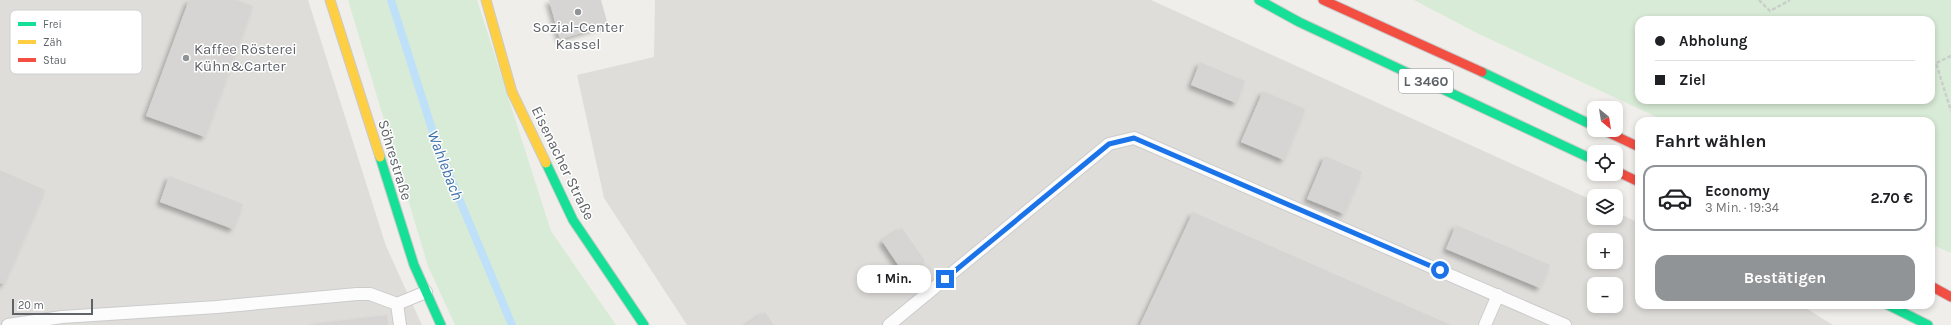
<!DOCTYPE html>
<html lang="de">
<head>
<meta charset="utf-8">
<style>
  :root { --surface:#fff; --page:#f6f6f6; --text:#202124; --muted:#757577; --line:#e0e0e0; --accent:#919496 }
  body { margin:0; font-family:Karla,sans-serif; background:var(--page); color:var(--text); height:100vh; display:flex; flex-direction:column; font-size:15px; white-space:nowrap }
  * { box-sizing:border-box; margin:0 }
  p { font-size:13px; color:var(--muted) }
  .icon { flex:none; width:22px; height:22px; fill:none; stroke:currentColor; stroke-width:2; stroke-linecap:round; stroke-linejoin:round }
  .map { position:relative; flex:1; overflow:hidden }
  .panel { position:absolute; left:1635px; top:117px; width:300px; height:192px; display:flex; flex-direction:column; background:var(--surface); border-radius:12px; box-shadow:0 2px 6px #0003 }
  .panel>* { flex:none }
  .guide { position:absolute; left:1635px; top:16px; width:300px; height:88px; border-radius:12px; box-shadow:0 2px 6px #0003; display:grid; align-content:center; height:88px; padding:0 20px; background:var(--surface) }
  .needle { width:26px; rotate:150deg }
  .fabs { position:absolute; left:1587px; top:101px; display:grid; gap:8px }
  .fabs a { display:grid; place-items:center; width:36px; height:36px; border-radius:8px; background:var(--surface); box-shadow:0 2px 6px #0003; font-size:20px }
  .scale { position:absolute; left:12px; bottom:10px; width:81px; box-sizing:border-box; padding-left:4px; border:2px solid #5f6368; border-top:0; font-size:11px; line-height:14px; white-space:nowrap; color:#5f6368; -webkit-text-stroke:3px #fff; paint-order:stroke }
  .end { position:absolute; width:18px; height:18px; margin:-9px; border:5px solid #1a73e8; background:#fff; box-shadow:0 0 0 2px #fff }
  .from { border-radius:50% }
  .bubble { position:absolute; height:28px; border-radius:12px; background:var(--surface); box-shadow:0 2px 6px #0003; font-size:13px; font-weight:700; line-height:28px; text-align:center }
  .guide b { display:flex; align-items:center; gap:14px; height:38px; font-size:15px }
  .guide b+b { border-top:1px solid var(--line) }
  .guide i { width:10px; height:10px; background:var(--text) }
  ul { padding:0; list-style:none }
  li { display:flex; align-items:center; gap:12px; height:66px; margin:0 8px 6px; padding:0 12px; border:2px solid transparent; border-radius:12px }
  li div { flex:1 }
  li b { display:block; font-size:15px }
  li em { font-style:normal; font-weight:700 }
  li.on { border-color:var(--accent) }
  li>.icon { width:36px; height:36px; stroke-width:1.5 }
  h2 { padding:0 20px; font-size:18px; line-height:48px }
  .button { display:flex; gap:8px; margin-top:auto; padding:8px 20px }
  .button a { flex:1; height:46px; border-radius:12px; background:var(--accent); color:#fff; font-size:16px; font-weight:700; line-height:46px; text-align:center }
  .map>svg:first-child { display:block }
</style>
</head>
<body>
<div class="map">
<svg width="1951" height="325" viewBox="0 0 1951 325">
  <defs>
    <filter id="shadow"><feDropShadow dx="-3.5" dy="3.5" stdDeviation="2" flood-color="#0004"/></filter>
  </defs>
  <rect width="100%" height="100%" fill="#efeeea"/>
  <!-- industrial -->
  <path fill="#dfddda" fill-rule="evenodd" d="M0,0H308L386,246L422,325H0Z
    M655,0H1151L1594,201V218H1616V212L1639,223V305H1801L1833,325H687L604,198L577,75L654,57ZM1594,240H1616V262H1594ZM1594,284H1616V306H1594Z"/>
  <!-- green -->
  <path fill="#d8ebd6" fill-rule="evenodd" d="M348,0H477L551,231L616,325H455L428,266Z
    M1414,0H1951V253L1931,244V121H1665L1477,33ZM1639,20H1931V100H1639Z"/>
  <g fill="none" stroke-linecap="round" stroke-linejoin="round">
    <!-- stream -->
    <path stroke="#bfe0f9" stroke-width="8" d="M391,0L438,148L512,325"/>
  </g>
  <!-- building -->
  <path fill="#d6d5d3" filter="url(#shadow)" d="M189,0H237L253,6L205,137L146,116Z
    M549,0H601L608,25L560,39Z
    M1200,62L1245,81L1236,103L1191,85Z
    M1263,91L1305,109L1284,160L1241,142Z
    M1325,156L1362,172L1344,214L1307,199Z
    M0,170L45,190L4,284L0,283Z
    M169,176L243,204L233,229L160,202Z
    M1193,212L1451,325H1140Z
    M1456,225L1550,265L1540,288L1446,249Z
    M902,228L925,261L905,275L882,241Z
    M765,312L774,325H746Z
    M387,315L388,325H313V324Z"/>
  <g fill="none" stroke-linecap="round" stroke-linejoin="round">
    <!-- lane casing -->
    <g stroke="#cbcccc" stroke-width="14">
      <path id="lane" d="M8,325L62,317L217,307L357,294H370L397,304
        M400,325L397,304L426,292
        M889,325L1109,144L1134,138L1565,325
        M1485,325L1498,295"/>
    </g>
    <!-- fast casing -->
    <g stroke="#cacacb" stroke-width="11">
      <path id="fast" d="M1259,0L1299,22L1594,160
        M1482,72L1594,126
        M380,157L414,265L441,325
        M546,163L573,220L644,325
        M1888,305L1928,325"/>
    </g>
    <!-- slow casing -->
    <g stroke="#cacacb" stroke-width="11">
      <path id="slow" d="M330,0L380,157
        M486,0L512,92L546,163"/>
    </g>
    <!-- jam casing -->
    <g stroke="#cacacb" stroke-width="11">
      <path id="jam" d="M1323,0L1482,72
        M1603,130L1639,147
        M1616,171L1639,182
        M1931,286L1951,297"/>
    </g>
    <!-- path -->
    <path stroke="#cacfcc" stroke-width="2.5" stroke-dasharray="4 2" stroke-linecap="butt" d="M1759,0L1770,11L1790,0
      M1951,56L1936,63L1951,111"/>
    <!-- lane -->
    <use href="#lane" stroke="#fdfcfc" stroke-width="12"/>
    <!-- fast -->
    <use href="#fast" stroke="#16e098" stroke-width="9"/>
    <!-- slow -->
    <use href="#slow" stroke="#ffcf43" stroke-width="9"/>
    <!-- jam -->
    <use href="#jam" stroke="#f24e42" stroke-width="9"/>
  </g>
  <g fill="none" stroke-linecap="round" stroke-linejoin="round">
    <!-- route -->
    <path stroke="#1a73e8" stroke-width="5" d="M945,279L1109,144L1134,138L1440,270"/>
  </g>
  <!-- markers -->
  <g fill="#919496" stroke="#fff" stroke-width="1.5">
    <circle cx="578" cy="12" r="4"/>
    <circle cx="186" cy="58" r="4"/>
  </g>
  <g text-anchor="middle" stroke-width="3" stroke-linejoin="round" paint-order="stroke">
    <!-- shield labels -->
    <rect fill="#fff" stroke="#8f9295" stroke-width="1" x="1399" y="69" width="54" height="24" rx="3"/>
    <g font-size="14" font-weight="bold" fill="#5f6368">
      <text x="1426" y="86">L 3460</text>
    </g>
    <!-- poi labels -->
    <g font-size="15" fill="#5f6368" stroke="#fff">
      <text x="578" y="32">Sozial-Center<tspan x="578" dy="17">Kassel</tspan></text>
      <text x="194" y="54" text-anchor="start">Kaffee Rösterei<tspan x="194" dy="17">Kühn&amp;Carter</tspan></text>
    </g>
    <!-- street labels -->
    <g font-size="15" fill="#5f6368" stroke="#fff">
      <text transform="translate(395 160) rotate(73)" y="5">Söhrestraße</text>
      <text transform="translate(563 163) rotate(64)" y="5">Eisenacher Straße</text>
    </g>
    <!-- water labels -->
    <g font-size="16" font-style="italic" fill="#4174aa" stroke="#fff">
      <text transform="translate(446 165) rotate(69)" y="6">Wahlebach</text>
    </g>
  </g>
  <!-- legend -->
  <rect x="10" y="10" width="132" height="64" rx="6" fill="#fff" stroke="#cfd0d2" stroke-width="1"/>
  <rect x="18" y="22" width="18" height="4" fill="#16e098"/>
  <rect x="18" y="40" width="18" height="4" fill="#ffcf43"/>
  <rect x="18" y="58" width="18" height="4" fill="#f24e42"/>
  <g font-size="11" fill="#5f6368">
    <text x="43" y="28">Frei</text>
    <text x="43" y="46">Zäh</text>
    <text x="43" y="64">Stau</text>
  </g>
</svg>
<div class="fabs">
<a><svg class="needle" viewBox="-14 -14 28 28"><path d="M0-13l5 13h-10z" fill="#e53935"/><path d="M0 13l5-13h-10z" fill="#757577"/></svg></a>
<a><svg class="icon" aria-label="locate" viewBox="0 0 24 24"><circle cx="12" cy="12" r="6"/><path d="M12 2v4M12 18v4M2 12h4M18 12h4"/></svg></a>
<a><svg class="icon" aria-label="layers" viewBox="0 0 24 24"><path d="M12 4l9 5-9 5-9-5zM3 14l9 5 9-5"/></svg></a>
<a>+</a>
<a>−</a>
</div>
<div class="scale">20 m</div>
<i class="end from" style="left:1440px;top:270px"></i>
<i class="end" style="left:945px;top:279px"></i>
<div class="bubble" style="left:857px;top:265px;width:74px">1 Min.</div>
<div class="guide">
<b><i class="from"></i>Abholung</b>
<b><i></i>Ziel</b>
</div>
<section class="panel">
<h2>Fahrt wählen</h2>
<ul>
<li class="on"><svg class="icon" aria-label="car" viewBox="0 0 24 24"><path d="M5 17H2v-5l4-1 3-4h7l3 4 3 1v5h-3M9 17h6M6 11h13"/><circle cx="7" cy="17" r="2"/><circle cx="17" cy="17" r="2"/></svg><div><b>Economy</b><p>3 Min. · 19:34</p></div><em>2.70 €</em></li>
</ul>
<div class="button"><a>Bestätigen</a></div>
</section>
</div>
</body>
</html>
